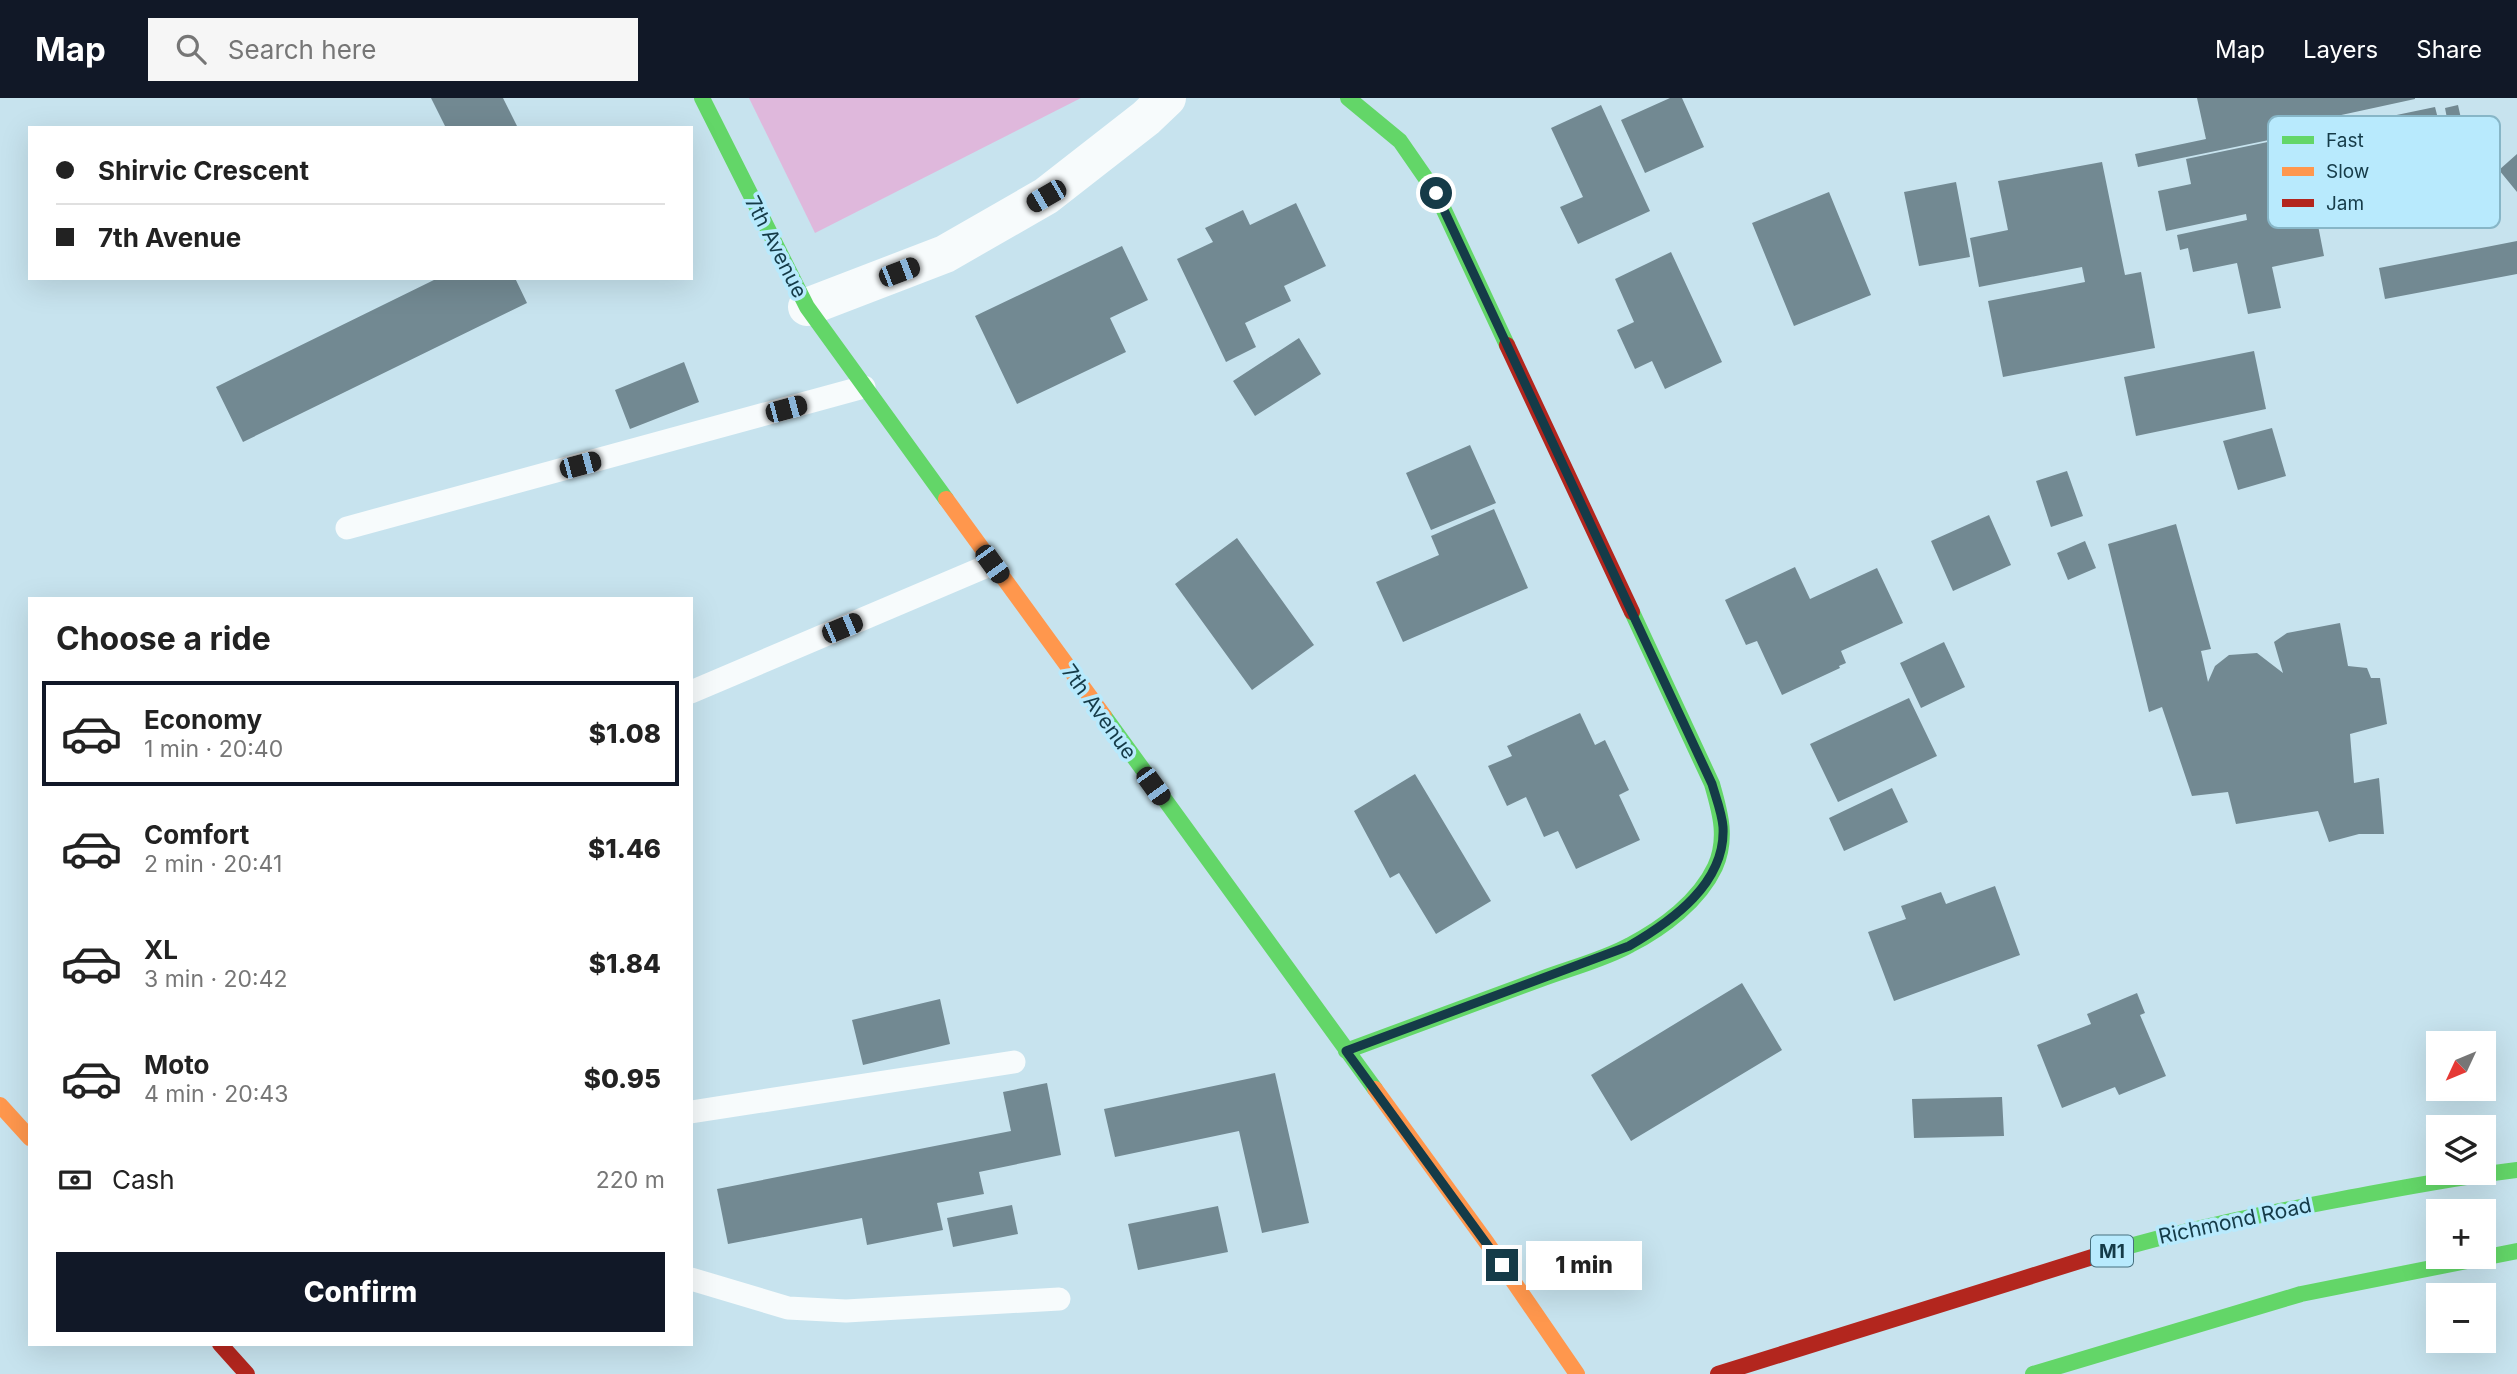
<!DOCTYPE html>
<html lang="en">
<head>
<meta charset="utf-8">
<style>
  :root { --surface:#fff; --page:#f6f6f6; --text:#222; --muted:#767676; --line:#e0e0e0; --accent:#111827 }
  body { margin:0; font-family:Inter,sans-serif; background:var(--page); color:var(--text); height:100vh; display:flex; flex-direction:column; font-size:26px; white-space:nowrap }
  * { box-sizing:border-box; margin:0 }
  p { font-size:23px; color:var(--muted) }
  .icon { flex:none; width:38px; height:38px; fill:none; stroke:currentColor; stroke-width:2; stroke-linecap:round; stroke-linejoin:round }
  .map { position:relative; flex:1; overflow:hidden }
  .panel { position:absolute; left:28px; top:499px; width:665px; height:749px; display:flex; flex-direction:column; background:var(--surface); border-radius:0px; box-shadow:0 7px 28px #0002 }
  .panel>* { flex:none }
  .guide { position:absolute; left:28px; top:28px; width:665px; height:154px; border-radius:0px; box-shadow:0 7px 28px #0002; display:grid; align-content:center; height:154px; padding:0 28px; background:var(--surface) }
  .needle { width:46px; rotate:226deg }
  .fabs { position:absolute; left:2426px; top:933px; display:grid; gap:14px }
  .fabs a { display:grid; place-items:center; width:70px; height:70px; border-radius:0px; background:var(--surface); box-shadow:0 7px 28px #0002; font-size:35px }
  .end { position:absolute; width:32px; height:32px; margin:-16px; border:9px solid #153b48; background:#fff; box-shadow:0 0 0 4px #fff }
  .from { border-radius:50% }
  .bubble { position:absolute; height:49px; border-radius:0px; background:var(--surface); box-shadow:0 7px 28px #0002; font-size:23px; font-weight:800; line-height:49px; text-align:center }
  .car { position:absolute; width:21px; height:42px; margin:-21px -10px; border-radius:9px; box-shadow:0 0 5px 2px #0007; background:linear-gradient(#222 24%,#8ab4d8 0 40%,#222 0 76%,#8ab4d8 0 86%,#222 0) }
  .guide b { display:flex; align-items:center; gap:24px; height:66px; font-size:26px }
  .guide b+b { border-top:2px solid var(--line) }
  .guide i { width:18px; height:18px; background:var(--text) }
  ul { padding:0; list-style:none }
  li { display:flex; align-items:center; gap:21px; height:105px; margin:0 14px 10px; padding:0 14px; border:4px solid transparent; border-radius:0px }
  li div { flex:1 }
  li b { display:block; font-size:26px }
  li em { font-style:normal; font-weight:800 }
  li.on { border-color:var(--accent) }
  li>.icon { width:63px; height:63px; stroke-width:1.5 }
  h2 { padding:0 28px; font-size:32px; line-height:84px }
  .pay { display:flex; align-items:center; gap:18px; height:77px; padding:0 28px; font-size:26px }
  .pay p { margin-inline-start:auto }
  .primary-button { display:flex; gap:14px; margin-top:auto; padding:14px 28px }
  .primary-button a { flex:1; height:80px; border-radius:0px; background:var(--accent); color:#fff; font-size:28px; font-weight:800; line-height:80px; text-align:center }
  header { display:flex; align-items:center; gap:42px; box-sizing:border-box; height:98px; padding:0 35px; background:var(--accent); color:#fff }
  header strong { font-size:33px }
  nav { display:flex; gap:38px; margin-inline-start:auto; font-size:24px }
  .search { width:490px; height:63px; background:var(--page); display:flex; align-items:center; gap:18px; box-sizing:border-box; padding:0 24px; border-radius:0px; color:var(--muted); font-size:26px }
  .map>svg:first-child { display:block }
</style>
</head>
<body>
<header>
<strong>Map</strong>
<div class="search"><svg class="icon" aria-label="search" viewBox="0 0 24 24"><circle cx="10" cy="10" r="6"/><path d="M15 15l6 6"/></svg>Search here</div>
<nav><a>Map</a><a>Layers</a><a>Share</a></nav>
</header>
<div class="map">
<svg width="2517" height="1276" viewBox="0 0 2517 1276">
  <rect width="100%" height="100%" fill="#c7e3ee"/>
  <!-- green -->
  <path fill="#dfb8dc" d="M749,0H1081L815,135Z"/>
  <!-- building -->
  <path fill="#728992" d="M431,0H503L518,30H446Z
    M1670,0H1682L1704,49L1645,75L1621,22Z
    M2197,0H2415V1L2267,33L2269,42L2138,69L2135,56L2206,41Z
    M1601,7L1650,113L1578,146L1560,109L1583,99L1551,30Z
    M2458,7L2466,43L2452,46L2445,10Z
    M2435,9L2454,83L2315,112L2324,158L2272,169L2281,210L2248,216L2237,165L2193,174L2188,150L2180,152L2177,137L2247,122L2246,116L2166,133L2158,93L2191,86L2186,61Z
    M2517,56V94L2499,72Z
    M2102,64L2125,177L2141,174L2155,250L2003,279L1988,203L2085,184L2082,169L1979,189L1970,140L2008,132L1998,83Z
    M1956,84L1970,159L1919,168L1904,94Z
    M1829,94L1871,197L1794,228L1752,125Z
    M1296,105L1326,168L1284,188L1291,203L1245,225L1256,249L1226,264L1177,161L1213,144L1205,130L1243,112L1250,127Z
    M2517,143V176L2385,201L2379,170Z
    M1122,148L1148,202L1110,220L1126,254L1017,306L975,218Z
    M1671,154L1722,264L1665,291L1652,263L1635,271L1617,232L1634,224L1615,181Z
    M438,180H515L527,205L243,344L216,289Z
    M1299,240L1321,276L1255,318L1233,283Z
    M2254,253L2266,311L2136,338L2124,279Z
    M684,264L699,304L630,331L615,292Z
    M2272,330L2286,378L2238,392L2223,343Z
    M1470,347L1496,405L1431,432L1406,375Z
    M2067,373L2083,418L2051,429L2036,383Z
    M1494,411L1528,490L1403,544L1376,484L1439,457L1431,438Z
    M1989,417L2011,467L1953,493L1931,443Z
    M2176,426L2211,551L2201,553L2208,584L2215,568L2229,557L2257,555L2283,575L2274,544L2287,535L2340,525L2348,568L2367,570L2371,580H2380L2387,626L2350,636L2354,685L2379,680L2384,736H2359L2329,744L2318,713L2236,726L2228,694L2192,698L2162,609L2149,614L2108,446Z
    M1237,440L1314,547L1252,592L1175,486Z
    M2085,443L2096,470L2068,482L2057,455Z
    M1795,469L1810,501L1877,470L1903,525L1841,553L1846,565L1839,568L1840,570L1782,597L1757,543L1746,547L1725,502Z
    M1944,544L1965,589L1921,610L1900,565Z
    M1909,600L1937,658L1838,704L1810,646Z
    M1580,615L1595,647L1605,642L1629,692L1619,697L1640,742L1576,771L1558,733L1544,739L1526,699L1507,708L1488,668L1512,658L1507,648Z
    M1415,676L1491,803L1436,836L1399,775L1390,780L1354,713Z
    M1892,690L1908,724L1844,753L1829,720Z
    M1995,788L2020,857L1894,903L1868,834L1906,821L1901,808L1941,794L1946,806Z
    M1742,885L1782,952L1631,1043L1591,977Z
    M2137,895L2145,915L2140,917L2166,978L2119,997L2115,989L2062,1010L2037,947L2091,926L2087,916Z
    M940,901L950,946L863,967L852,922Z
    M1275,975L1309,1125L1262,1135L1239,1033L1115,1059L1104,1011Z
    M1047,985L1061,1057L979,1074L984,1096L937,1105L943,1132L867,1147L862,1120L728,1146L717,1091L1011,1033L1003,994Z
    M2002,999L2004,1038L1914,1040L1912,1001Z
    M1012,1107L1018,1136L953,1149L947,1120Z
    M1218,1108L1228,1154L1138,1172L1128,1126Z"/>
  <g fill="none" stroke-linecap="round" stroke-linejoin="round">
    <!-- lane -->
    <path stroke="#f7fbfc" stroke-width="23" d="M347,430L864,289
      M691,594L992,466
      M691,1014L1014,964
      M691,1181L788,1210L846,1213L1059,1201"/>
    <!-- street -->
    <path stroke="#f7fbfc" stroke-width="38" d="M807,209L945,156L1046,98L1146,20L1167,0"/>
    <!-- fast -->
    <path stroke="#63d668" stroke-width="16" d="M702,0L807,209L946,401
      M1348,0L1400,43L1436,95L1507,247
      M1104,618L1375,991
      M1346,953C1411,929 1476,905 1541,881C1570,870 1603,862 1630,847C1663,830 1699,803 1715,769C1728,740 1720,714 1712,686L1632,514
      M2102,1156C2178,1133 2258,1117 2337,1102C2397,1091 2456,1079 2517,1072
      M2033,1276L2301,1196L2517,1153"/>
    <!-- slow -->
    <path stroke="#ff974d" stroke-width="16" d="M946,401L1104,618
      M1375,991L1487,1145L1577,1276
      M0,1007L30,1040"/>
    <!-- jam -->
    <path stroke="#b3261e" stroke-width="16" d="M1507,247L1632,514
      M220,1246L247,1276
      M1718,1276L2102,1156"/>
  </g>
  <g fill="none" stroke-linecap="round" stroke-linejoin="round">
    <!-- route -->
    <path stroke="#153b48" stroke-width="9" d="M1436,95L1712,686C1716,700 1722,715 1723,729C1726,785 1672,823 1629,848L1346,953L1502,1167"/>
  </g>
  <g text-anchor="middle" stroke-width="7" stroke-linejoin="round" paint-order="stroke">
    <!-- shield labels -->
    <rect fill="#b8eafd" stroke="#46707e" stroke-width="2" x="2091" y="1137.5" width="42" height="31" rx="5"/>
    <g font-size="19" font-weight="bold" fill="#153b48">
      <text x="2112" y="1160">M1</text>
    </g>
    <!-- street labels -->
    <g font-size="21" fill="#153b48" stroke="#b8eafd">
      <text transform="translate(776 149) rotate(63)" y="7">7th Avenue</text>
      <text transform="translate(1099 614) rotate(54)" y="7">7th Avenue</text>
      <text transform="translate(2235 1123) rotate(-12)" y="7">Richmond Road</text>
    </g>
  </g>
  <!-- legend -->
  <rect x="2268" y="18" width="232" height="112" rx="10" fill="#b8eafd" stroke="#87b6c7" stroke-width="2"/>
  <rect x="2282" y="38" width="32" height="8" fill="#63d668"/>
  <rect x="2282" y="69" width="32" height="9" fill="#ff974d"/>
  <rect x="2282" y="101" width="32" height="8" fill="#b3261e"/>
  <g font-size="19" fill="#153b48">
    <text x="2326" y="49">Fast</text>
    <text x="2326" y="80">Slow</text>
    <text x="2326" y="112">Jam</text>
  </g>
</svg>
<div class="fabs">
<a><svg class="needle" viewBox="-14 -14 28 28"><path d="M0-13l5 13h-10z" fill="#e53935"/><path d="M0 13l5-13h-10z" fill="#767676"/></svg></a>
<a><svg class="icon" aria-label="layers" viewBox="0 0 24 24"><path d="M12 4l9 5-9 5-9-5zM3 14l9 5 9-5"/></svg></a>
<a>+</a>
<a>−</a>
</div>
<i class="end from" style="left:1436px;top:95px"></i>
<i class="end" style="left:1502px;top:1167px"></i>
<div class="bubble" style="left:1526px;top:1143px;width:116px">1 min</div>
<i class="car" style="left:1046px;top:98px;rotate:240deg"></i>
<i class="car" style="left:899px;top:174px;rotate:69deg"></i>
<i class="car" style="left:786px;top:311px;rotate:75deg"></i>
<i class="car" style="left:580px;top:367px;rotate:75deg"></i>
<i class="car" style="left:992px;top:466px;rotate:144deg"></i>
<i class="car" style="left:842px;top:530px;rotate:67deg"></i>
<i class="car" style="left:1153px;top:688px;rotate:144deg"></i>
<div class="guide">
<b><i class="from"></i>Shirvic Crescent</b>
<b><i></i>7th Avenue</b>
</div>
<section class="panel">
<h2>Choose a ride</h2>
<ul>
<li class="on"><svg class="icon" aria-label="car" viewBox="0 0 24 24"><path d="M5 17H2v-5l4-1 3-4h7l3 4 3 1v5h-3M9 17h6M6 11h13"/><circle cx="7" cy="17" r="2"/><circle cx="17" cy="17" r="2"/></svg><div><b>Economy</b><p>1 min · 20:40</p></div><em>$1.08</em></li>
<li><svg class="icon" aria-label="car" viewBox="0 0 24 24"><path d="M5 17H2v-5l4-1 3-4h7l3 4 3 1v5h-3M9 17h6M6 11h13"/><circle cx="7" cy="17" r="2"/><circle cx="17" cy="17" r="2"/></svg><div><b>Comfort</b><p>2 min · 20:41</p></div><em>$1.46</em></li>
<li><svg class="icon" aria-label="car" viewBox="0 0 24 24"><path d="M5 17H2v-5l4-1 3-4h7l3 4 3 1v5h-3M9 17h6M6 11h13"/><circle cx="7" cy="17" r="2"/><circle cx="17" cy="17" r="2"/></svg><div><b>XL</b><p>3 min · 20:42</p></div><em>$1.84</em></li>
<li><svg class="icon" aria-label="car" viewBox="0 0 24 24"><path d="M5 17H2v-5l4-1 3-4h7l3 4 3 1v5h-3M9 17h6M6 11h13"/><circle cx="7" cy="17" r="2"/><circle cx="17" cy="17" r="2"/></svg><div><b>Moto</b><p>4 min · 20:43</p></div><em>$0.95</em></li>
</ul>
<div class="pay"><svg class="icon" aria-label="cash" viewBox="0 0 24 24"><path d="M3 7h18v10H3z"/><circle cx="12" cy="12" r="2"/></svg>Cash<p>220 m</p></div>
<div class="primary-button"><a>Confirm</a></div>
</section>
</div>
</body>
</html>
